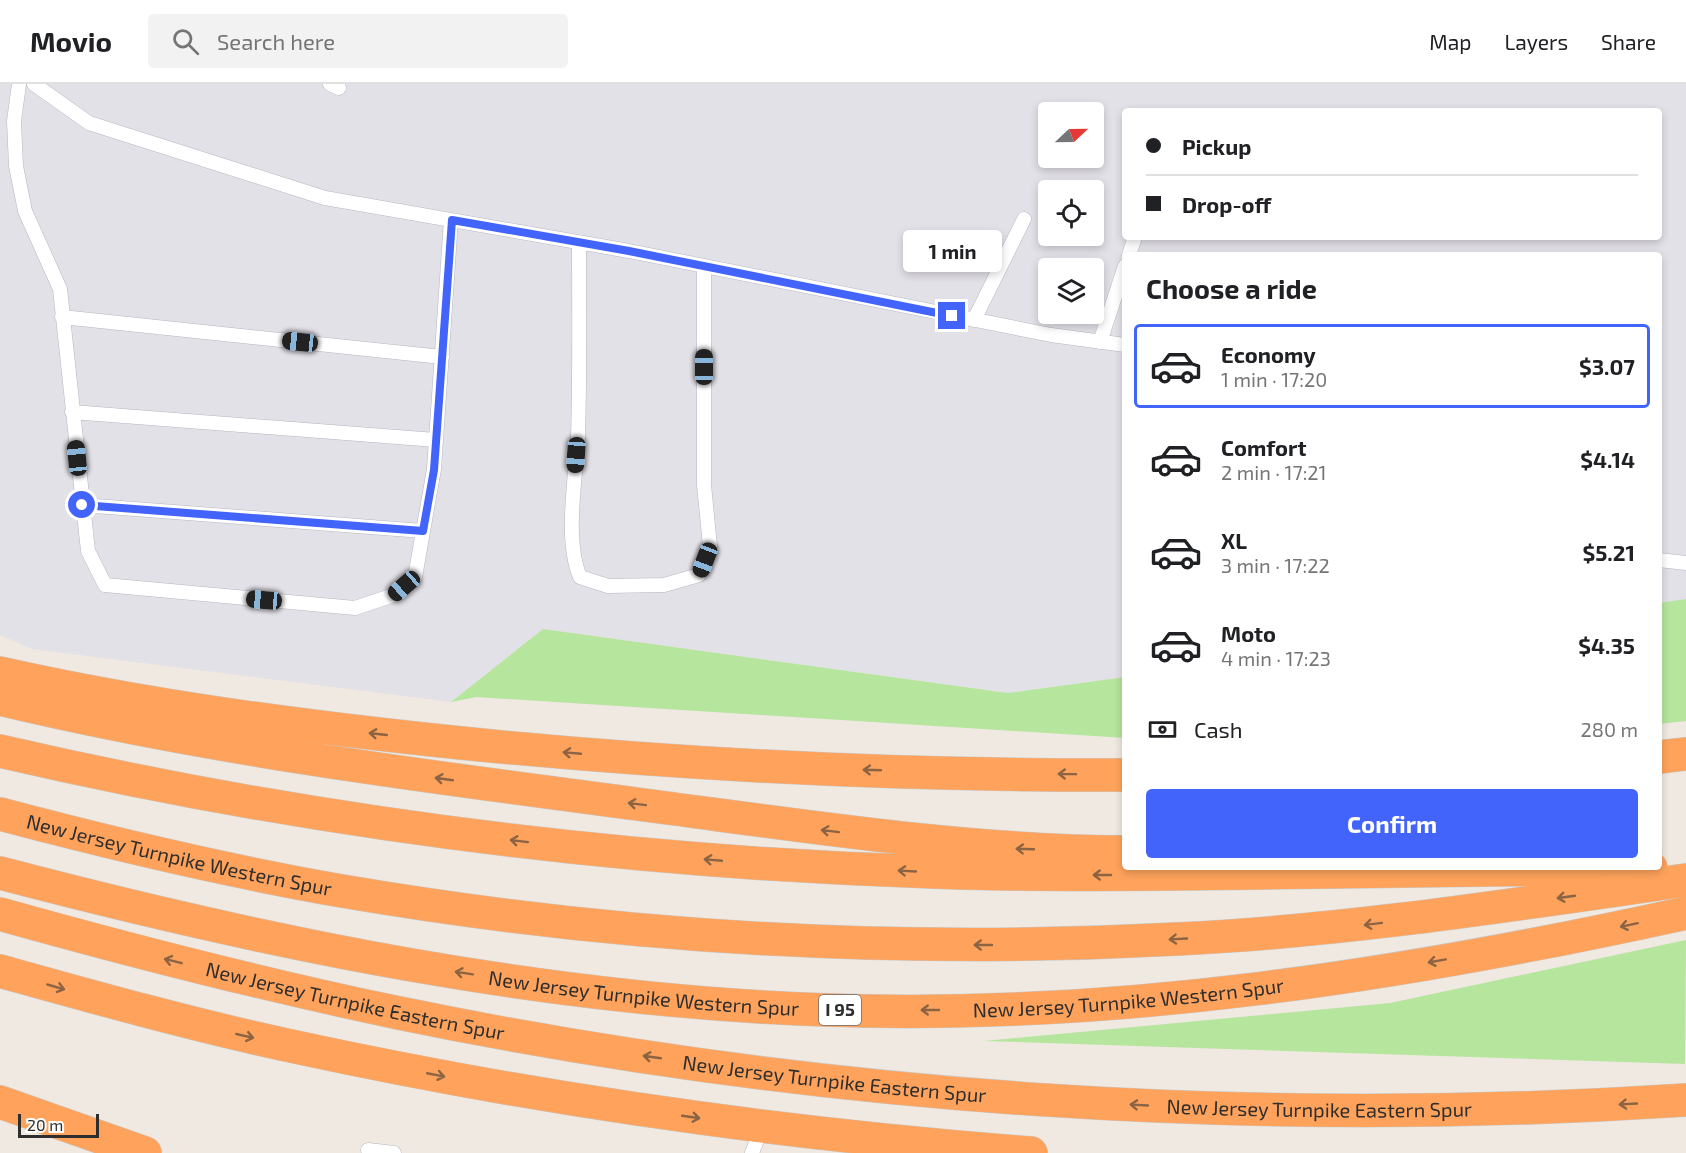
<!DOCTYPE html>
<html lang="en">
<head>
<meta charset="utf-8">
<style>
  :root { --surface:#fff; --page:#f2f2f2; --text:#202124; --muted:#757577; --line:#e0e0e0; --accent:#4264fb }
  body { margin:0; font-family:"Exo 2",sans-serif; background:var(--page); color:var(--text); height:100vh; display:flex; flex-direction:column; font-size:22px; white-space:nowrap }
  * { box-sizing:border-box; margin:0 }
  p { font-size:20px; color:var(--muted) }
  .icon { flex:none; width:33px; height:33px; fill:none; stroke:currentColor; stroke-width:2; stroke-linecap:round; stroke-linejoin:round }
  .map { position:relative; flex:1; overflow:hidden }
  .panel { position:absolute; left:1122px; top:168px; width:540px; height:618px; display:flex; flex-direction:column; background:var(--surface); border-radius:6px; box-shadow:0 3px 9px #0003 }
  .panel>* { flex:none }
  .guide { position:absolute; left:1122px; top:24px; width:540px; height:132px; border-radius:6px; box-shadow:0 3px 9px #0003; display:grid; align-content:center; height:132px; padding:0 24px; background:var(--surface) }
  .needle { width:39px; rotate:68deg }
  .fabs { position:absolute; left:1038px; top:18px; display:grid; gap:12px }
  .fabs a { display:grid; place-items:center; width:66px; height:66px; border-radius:6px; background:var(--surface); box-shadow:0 3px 9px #0003; font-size:30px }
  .scale { position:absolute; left:18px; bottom:15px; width:81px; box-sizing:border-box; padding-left:6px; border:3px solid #2e2e2e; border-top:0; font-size:16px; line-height:21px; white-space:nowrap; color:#2e2e2e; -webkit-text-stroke:4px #fff; paint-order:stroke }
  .end { position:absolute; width:27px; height:27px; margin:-14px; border:8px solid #4264fb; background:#fff; box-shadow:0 0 0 3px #fff }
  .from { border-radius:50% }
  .bubble { position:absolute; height:42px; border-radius:6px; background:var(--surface); box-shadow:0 3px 9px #0003; font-size:20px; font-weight:700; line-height:42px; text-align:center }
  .car { position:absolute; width:18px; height:36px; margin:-18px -9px; border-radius:8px; box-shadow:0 0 4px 2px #0007; background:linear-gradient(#222 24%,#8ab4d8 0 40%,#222 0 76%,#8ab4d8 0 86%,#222 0) }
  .guide b { display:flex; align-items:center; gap:21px; height:57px; font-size:22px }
  .guide b+b { border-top:2px solid var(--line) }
  .guide i { width:15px; height:15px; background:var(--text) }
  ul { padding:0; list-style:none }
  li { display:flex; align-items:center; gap:18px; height:84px; margin:0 12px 9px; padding:0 12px; border:3px solid transparent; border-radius:6px }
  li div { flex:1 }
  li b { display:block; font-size:22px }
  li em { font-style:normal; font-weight:700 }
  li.selected { border-color:var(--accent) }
  li>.icon { width:54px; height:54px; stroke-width:1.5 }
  h2 { padding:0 24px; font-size:27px; line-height:72px }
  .pay { display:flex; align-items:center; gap:15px; height:66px; padding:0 24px; font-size:22px }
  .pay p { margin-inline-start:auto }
  .action { display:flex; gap:12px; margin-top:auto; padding:12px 24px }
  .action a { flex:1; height:69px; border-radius:6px; background:var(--accent); color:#fff; font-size:24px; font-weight:700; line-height:69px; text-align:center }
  header { display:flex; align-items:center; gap:36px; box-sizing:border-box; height:84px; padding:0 30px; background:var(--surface); border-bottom:2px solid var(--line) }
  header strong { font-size:28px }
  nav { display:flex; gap:33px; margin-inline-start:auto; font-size:21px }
  .search { width:420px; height:54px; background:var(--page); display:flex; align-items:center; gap:15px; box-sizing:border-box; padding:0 21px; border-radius:6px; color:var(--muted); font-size:22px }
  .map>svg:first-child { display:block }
</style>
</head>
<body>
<header>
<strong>Movio</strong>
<div class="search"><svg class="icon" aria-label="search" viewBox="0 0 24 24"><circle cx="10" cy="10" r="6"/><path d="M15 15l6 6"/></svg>Search here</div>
<nav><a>Map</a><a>Layers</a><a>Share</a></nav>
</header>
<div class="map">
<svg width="1686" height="1069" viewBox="0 0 1686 1069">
  <rect width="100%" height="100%" fill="#efe9e1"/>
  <!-- industrial -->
  <path fill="#e3e1e8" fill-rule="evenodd" d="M0,0H1686V515L1659,519V171H1125V593L1008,609L543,545L451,618L32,565L0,551ZM1125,27H1659V153H1125ZM1048,28H1094V74H1048ZM1048,106H1094V152H1048ZM1048,184H1094V230H1048Z"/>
  <!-- green -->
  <path fill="#b6e59e" d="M1686,515V637L1659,640V519Z
    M543,545L1008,609L1125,593V654L476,613L451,618Z
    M1686,856L1685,980L984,957L1390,919Z"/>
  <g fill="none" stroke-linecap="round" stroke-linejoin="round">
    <!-- service casing -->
    <g stroke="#b4b7c1" stroke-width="15">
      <path id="service" d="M19,0L14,37L16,82L25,127L60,205L88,467L105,501L355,524L394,511L415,493L434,385L451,136
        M34,0L89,39L325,114L629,167L1051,251L1125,261
        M330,0L339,4
        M579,159C579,223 580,287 578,352C576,393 564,455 580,493L608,502L664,501L699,491L710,462L704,401V182
        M1129,171L1135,153
        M62,233L442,273
        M974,236L1024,135
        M1100,258L1125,182
        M72,328L436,356
        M82,421L423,447
        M1659,476L1686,479
        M368,1066L394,1069
        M752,1069L762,1043"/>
    </g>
    <!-- motorway casing -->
    <g stroke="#c9c9c9" stroke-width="34">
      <g id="motorway">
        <path d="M0,589C152,623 306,643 461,659C681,681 904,692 1125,691"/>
        <path d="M0,615C209,665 423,692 637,720C799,741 960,767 1125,768"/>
        <path d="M0,667C306,738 620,778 933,788C1042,792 1150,790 1259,789C1389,787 1520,785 1651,784"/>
        <path d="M1659,673L1686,670"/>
        <path id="s1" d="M0,730C113,760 227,787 342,807C617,854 898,870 1177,855C1348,847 1517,820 1686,796"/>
        <path id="s2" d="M0,789C270,860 548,917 828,926C1117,936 1404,891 1686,829"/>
        <path id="s3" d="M0,830C132,867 265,901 399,929C821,1016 1257,1044 1686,1016"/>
        <path d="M0,887C97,914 193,941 291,962C535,1015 782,1050 1031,1069"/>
        <path d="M0,1018L145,1069"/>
      </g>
    </g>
    <!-- service -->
    <use href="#service" stroke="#fff" stroke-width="14"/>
    <!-- motorway -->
    <use href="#motorway" stroke="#ffa35c" stroke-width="33"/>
  </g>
  <!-- one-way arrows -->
  <defs><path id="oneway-shaft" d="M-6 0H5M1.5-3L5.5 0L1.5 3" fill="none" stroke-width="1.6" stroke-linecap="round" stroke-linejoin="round" transform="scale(1.5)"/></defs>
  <g stroke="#8c6343">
    <use href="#oneway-shaft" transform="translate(378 650) rotate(-174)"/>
    <use href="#oneway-shaft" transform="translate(572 669) rotate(-175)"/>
    <use href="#oneway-shaft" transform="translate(872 686) rotate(-178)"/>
    <use href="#oneway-shaft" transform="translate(1067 690) rotate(-179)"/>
    <use href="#oneway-shaft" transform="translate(444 695) rotate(-172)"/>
    <use href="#oneway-shaft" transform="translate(637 720) rotate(-173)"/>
    <use href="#oneway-shaft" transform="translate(830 747) rotate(-173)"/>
    <use href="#oneway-shaft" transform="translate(519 757) rotate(-173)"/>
    <use href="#oneway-shaft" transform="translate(1025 765) rotate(-178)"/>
    <use href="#oneway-shaft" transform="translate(713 776) rotate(-175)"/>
    <use href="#oneway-shaft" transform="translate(907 787) rotate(-177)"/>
    <use href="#oneway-shaft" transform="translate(1102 791) rotate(-180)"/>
    <use href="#oneway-shaft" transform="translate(1566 813) rotate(172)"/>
    <use href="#oneway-shaft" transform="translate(1373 840) rotate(173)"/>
    <use href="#oneway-shaft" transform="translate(1629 841) rotate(168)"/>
    <use href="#oneway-shaft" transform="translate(1178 855) rotate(177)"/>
    <use href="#oneway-shaft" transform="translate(983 861) rotate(-180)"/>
    <use href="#oneway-shaft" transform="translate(173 877) rotate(-166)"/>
    <use href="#oneway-shaft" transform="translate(1437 877) rotate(170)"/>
    <use href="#oneway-shaft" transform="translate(464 889) rotate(-171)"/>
    <use href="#oneway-shaft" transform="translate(56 903) rotate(16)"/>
    <use href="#oneway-shaft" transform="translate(930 926) rotate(180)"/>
    <use href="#oneway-shaft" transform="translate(245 952) rotate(13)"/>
    <use href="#oneway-shaft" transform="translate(652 973) rotate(-172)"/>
    <use href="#oneway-shaft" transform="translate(436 991) rotate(11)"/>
    <use href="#oneway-shaft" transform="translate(1628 1020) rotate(177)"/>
    <use href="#oneway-shaft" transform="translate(1139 1021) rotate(-177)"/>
    <use href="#oneway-shaft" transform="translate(691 1033) rotate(8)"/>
  </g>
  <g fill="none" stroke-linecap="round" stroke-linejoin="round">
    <!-- route -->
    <path stroke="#4264fb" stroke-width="8" d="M82,421L423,447L434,386L452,136L629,167L952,232"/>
  </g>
  <g text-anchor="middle" stroke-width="4.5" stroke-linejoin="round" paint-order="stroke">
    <!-- shield labels -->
    <rect fill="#fff" stroke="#6d6d6d" stroke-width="1.5" x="819" y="911" width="42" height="30" rx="4.5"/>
    <g font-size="18" font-weight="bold" fill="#2e2e2e">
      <text x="840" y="932">I 95</text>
    </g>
    <!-- street labels -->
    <g font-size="20" fill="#2e2e2e" stroke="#fff">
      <text dy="7" stroke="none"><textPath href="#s1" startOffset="184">New Jersey Turnpike Western Spur</textPath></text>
      <text dy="7" stroke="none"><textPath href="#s2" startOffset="656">New Jersey Turnpike Western Spur</textPath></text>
      <text dy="7" stroke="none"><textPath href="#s2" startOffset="1142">New Jersey Turnpike Western Spur</textPath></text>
      <text dy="7" stroke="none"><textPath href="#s3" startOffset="366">New Jersey Turnpike Eastern Spur</textPath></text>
      <text dy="7" stroke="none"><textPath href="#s3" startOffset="852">New Jersey Turnpike Eastern Spur</textPath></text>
      <text dy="7" stroke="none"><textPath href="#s3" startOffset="1338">New Jersey Turnpike Eastern Spur</textPath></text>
    </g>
  </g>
</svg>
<div class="fabs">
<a><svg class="needle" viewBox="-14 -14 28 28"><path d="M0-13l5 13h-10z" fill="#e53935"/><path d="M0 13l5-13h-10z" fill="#757577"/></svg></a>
<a><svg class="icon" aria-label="locate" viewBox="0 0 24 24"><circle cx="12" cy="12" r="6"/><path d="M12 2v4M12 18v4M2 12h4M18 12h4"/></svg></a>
<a><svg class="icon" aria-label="layers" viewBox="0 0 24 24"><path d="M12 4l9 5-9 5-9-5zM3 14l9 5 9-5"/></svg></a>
</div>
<div class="scale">20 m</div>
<i class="end from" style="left:82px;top:421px"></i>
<i class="end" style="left:952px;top:232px"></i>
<div class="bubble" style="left:903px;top:146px;width:99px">1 min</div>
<i class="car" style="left:300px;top:258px;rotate:276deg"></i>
<i class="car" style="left:704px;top:283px;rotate:0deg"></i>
<i class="car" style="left:576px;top:371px;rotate:184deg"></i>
<i class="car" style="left:77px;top:374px;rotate:354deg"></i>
<i class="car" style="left:705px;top:476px;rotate:201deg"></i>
<i class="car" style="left:404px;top:502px;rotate:229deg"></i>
<i class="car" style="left:264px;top:516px;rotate:275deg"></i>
<div class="guide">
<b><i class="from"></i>Pickup</b>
<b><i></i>Drop-off</b>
</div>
<section class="panel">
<h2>Choose a ride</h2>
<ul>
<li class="selected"><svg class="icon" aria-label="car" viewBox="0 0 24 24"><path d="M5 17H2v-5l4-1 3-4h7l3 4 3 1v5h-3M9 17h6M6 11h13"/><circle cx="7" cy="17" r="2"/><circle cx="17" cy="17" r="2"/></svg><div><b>Economy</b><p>1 min · 17:20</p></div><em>$3.07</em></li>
<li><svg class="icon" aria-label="car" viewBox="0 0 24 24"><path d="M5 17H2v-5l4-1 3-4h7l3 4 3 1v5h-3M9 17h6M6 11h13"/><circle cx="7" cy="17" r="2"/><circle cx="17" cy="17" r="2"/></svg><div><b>Comfort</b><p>2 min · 17:21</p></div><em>$4.14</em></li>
<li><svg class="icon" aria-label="car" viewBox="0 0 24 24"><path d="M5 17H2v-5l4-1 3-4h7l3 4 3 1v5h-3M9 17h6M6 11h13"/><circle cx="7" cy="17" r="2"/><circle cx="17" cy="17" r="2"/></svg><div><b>XL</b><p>3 min · 17:22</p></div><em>$5.21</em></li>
<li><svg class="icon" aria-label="car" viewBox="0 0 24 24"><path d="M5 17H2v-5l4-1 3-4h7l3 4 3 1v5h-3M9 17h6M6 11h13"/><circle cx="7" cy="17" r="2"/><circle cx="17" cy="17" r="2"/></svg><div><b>Moto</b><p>4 min · 17:23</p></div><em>$4.35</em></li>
</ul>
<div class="pay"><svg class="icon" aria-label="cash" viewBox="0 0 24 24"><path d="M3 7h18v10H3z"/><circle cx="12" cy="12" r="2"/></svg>Cash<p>280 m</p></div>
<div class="action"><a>Confirm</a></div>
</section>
</div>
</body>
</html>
